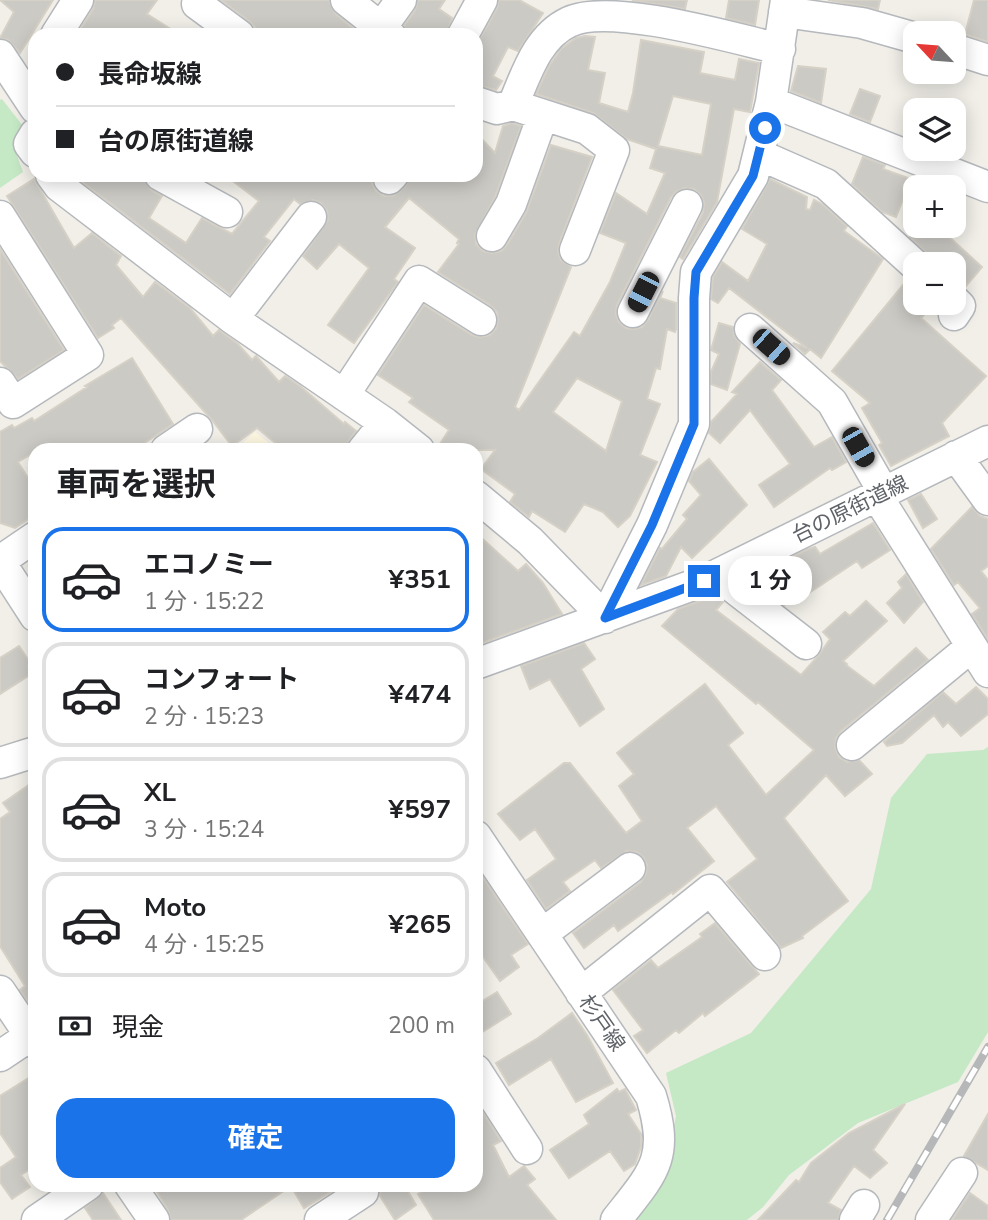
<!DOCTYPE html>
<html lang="ja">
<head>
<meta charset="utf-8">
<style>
  :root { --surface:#fff; --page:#f2f2f2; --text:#202124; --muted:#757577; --line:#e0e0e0; --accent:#1a73e8 }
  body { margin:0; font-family:"Nunito Sans","Noto Sans JP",sans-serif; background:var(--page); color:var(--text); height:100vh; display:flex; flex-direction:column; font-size:26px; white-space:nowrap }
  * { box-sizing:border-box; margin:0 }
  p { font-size:23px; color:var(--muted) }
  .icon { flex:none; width:38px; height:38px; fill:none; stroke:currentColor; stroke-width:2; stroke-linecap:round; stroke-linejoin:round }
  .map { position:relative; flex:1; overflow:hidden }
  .panel { position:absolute; left:28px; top:443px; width:455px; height:749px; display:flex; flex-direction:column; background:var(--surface); border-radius:21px; box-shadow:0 4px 18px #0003 }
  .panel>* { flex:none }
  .top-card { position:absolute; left:28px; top:28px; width:455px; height:154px; border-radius:21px; box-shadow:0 4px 18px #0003; display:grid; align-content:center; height:154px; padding:0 28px; background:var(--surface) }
  .needle { width:46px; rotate:296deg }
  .tools { position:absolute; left:903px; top:21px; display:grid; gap:14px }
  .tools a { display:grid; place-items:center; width:63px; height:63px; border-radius:14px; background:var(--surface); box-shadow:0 4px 18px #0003; font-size:35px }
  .end { position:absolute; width:32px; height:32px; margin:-16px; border:9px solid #1a73e8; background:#fff; box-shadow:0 0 0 4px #fff }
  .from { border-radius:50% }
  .bubble { position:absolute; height:49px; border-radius:21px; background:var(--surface); box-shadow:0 4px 18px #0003; font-size:23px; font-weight:700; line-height:49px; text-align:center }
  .car { position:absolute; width:21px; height:42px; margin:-21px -10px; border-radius:9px; box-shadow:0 0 5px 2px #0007; background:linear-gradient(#222 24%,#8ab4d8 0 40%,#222 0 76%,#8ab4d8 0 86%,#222 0) }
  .top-card b { display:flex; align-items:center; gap:24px; height:66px; font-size:26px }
  .top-card b+b { border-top:2px solid var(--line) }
  .top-card i { width:18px; height:18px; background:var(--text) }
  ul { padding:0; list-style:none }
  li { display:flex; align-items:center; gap:21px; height:105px; margin:0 14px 10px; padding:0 14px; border:4px solid var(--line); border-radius:21px }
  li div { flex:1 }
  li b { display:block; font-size:26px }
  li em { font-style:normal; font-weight:700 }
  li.current { border-color:var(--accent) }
  li>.icon { width:63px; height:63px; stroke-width:1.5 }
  h2 { padding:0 28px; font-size:32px; line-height:84px }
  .pay { display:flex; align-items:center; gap:18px; height:77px; padding:0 28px; font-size:26px }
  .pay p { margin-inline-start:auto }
  .primary-button { display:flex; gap:14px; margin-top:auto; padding:14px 28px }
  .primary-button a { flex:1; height:80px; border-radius:21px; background:var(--accent); color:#fff; font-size:28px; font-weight:700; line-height:80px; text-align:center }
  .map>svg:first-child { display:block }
</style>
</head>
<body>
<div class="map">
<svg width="988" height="1220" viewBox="0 0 988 1220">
  <rect width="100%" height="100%" fill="#f1efe8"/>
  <!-- commercial -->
  <path fill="#fef7e0" d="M255,432L278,450H235Z"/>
  <!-- green -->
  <path fill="#c5e8c5" d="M2,99L26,130L15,150L23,172L0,188V100Z
    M988,747V1032L958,1082L858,1123L789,1175L763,1207L747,1220H635L666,1168L676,1116L666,1073L751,1033L871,889L891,798L927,754L983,750Z"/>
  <!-- building -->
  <path fill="#cccac5" stroke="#d6d1c6" stroke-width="2" fill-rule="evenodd" d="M0,0H53L20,53L8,40L0,38L14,12Z
    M95,0H157L147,14L180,35H77L93,9Z
    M221,0H329L335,13L356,31L353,35H256L255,27L249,21Z
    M418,0H445L439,9L452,18L446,35H407L404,26L415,10Z
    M499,0H519L543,13L518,51L508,47L493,76L502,81L496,90L476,85V46L497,8Z
    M632,0H687L685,9Z
    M729,0H759L755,25L726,18Z
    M828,0H880L878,9Z
    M974,0H988V42L965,34Z
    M585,36L595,37L588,70L605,73L599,103L628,112L633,93L641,40L704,52L700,73L735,80L739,59L759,63L750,112L734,109L717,202L683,259L680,257L703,213L704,203L701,195L694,189L685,188L677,191L671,197L617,305L616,314L619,322L626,328L633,329L642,327L648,320L663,291L660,298L676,303V329L675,332L667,329L660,369L656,368L647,399L660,404L640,455L657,462L630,516L618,527L603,512L584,504L565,532L532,511L529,517L510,502L515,494L481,469L495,450H436L449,430L409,402L413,398L378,375L424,305L472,335L480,337L490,335L496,329L498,321L497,312L490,305L438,272L459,244L457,243L459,239L409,198L385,227L415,248L394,279L398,282L354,343L328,325L369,268L339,244L317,269L303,256L328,220L327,211L321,203L313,200L300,204L294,199L264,237L270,241L230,294L73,175H138L143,178L151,190L162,196L149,218L186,243L202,218L232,234L259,201L225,175H372V183L376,191L384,196H393L405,187L410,175H476V133L495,153L503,126L512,123L521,126L495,197L475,235L476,244L483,251L492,253L501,251L507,245L526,213L551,145L592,157L559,244L558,252L561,260L571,267L515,407L519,410L574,332L580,336L610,282L626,243L600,233L616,193L647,214L665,173L650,168L656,149L627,139L593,113L536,94L549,66L561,49L576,38ZM673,96L711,104L702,155L658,146ZM577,378L622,401L606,451L553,412Z
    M798,66L826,69L821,103L791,91Z
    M860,89L880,96L870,122L850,114Z
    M863,157L885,165L883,169L911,179L896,217L882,212L852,184Z
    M34,179L74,248L92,233L121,256L116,265L143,297L155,282L190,308L213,336L219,330L238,344L252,360L256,356L279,382L285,376L300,386L344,424L345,422L356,431L349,440L346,450H284L257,428L232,446L212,420L121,318L112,325L114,328L98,338L7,196Z
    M770,179L807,197L806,209L810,210L814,200L822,204L847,226L844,231L883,259L821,358L810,349L805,354L793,343L807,348L729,288L718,303L711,299L713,277L722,262L748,281L767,244L742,229Z
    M920,226H952L948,236L982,267L965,287L954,283V264H932L927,253L910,237Z
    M0,249L64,350L18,379L0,361Z
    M907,280L915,282V303H935L921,318L986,376L942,423L949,436L891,466L879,445L882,443L862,408L870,403L832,371Z
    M719,323L733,327L734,335L740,344L727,390L711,384V372L719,354L711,350Z
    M132,358L173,424L134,450H35V452L18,462L35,489V515L15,528L0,523V432L12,425L14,428L32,418L34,421L87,387L85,386Z
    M760,362L781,380L772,390L814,447L832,437L846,462L832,470L830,468L774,507L759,485L790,464L750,410L720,443L709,433L711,422L737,394L732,392Z
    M709,459L747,505L692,558L681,547L666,576L641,585L660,548L662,549L687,519L683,515L701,495L689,481L693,472Z
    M921,494L937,519L923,528L908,500Z
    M972,507L980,516L988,519V566L981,571L988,580V639L972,614L980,608L958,582L954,585L931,549Z
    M873,523L890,550L862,568L857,561L809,593L804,592L784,605L750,578L808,549L815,547L820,554Z
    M476,533L518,571L526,564L543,583L562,614L476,645Z
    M906,574L923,602L904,623L887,603L902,588L898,582Z
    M715,595L723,602L716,610L801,675L819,655L830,639L823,632L845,612L850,616L866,601L887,621L843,661L847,664L846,665L874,686L916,648L928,660L841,731L836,738L835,747L839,757L847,762L859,760L872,774L845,796L826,775L784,818L848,901L802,936L803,938L781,948L727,882L757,859L716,806L687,828L714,861L673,894L672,892L618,931L614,925L584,948L573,933L641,882L646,874L647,865L644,858L637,852L627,851L601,868L595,860L563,882L570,891L546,909L527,880L556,859L535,829L520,840L498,814L564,763H570L626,833L642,821L619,786L634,774L617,753L705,684L743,733L728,745L766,795L814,750L758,702L756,704L662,626L678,609Z
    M584,643L595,659L581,669L604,709L580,726L550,679L530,689L521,666Z
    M19,646L31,664L28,666L33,673L0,694V658Z
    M976,687L988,699V714L961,736L948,722L943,727L934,715L902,743L887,746L884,742L943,692L956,704Z
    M29,785L35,794V1012L20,990L25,986L0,946V819L10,812L3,803Z
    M482,876L528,944L511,955L519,967L500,981L476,947V881Z
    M715,923L759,974L705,1016L703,1013L679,1033L676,1030L647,1053L634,1036L643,1030L613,990L651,960L658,968L702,937L700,934Z
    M497,992L511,1014L476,1036V1005Z
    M572,1013L587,1035L613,1083L576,1102L551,1059L509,1085L496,1063L538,1038Z
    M35,1074V1166L21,1175L30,1187L12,1199L0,1182V1168L16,1157L0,1133V1096Z
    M617,1089L619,1092L625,1089L636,1110L628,1114L641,1134V1147L635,1164L624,1171L610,1151L569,1178L550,1150L589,1124L584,1115Z
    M476,1102L501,1141L493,1145L509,1177L524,1166L535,1179L527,1185L556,1220H434L418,1194L433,1185H476Z
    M905,1104L873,1150L887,1163L870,1178L854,1166L828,1203L841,1210L838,1220H758L796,1180L799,1182L811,1163L849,1133Z
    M988,1114V1170L964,1156Z
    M153,1185H342L304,1208L291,1186L241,1220H171L168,1210Z
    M379,1185H399L406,1188L416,1205L395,1220L380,1196Z
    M103,1193L121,1220H93L85,1208Z
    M970,1193L988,1206V1220H952Z"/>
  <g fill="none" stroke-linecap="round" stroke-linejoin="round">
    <!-- minor casing -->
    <g stroke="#b5b8bc" stroke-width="33">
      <path id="minor" d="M200,0L197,4L239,35
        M346,0L390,35
        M784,12L862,23L915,38
        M381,28L401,0
        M56,35L78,0
        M463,35L482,0
        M954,49L988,60
        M0,55L35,108
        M476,102L497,109L513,105C526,75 537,37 569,22C609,2 733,38 780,49
        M771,102L988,187
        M513,105L587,129L614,150L575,250
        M35,134L29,144L35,152
        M760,155L826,184L915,265
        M51,175L59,186L233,319L385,423L419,450
        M160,175L227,212
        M389,179L393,175
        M0,216L88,355L13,403L0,383
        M492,236L511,204L543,115
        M633,312L687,205
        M954,315L960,306L954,300
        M233,319L311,217
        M750,329L832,402L884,493
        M344,395L419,281L481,320
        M166,450L197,429
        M363,450L385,423
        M956,456L988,500
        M476,496L530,541L605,618L652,525L694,424V298L696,272L753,176L771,102L786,0
        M877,496L988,672
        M0,561L35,537
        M0,562L35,616
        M717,575L806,644
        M476,664L704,581L988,441
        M852,745L971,647
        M0,763L35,752
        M476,836L651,1096C670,1158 654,1172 616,1220
        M542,934L630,868
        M0,991L35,1043
        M581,993L710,890L765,955
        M0,1056L30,1036
        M476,1070L527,1149
        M130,1185L154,1220
        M37,1220L88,1185
        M320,1220L363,1192
        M855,1220L864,1205
        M931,1220L962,1173"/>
    </g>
    <!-- minor -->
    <use href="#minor" stroke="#fff" stroke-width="30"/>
    <!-- rail casing -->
    <g stroke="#b6b7b8" stroke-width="8">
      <path id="rail" d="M887,1220L988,1047"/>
    </g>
    <!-- rail -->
    <use href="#rail" stroke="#fff" stroke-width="5" stroke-dasharray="16" stroke-linecap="butt"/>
  </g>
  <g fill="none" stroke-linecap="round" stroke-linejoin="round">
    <!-- route -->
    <path stroke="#1a73e8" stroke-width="9" d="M704,581L605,618L652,525L694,424V298L696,272L753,176L765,128"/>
  </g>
  <g text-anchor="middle" stroke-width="7" stroke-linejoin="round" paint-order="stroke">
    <!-- street labels -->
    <g font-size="21" fill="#5f6368" stroke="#fff">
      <text transform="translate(850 509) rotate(-26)" y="7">台の原街道線</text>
      <text transform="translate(602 1023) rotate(55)" y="7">杉戸線</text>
    </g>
  </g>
</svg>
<div class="tools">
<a><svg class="needle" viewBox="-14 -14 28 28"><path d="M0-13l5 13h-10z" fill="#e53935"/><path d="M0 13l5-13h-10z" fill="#757577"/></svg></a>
<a><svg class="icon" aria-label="layers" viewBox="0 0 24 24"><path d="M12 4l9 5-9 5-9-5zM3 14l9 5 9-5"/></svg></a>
<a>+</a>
<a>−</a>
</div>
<i class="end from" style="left:765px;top:128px"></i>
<i class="end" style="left:704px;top:581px"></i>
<div class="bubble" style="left:728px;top:556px;width:84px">1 分</div>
<i class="car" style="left:643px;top:292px;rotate:207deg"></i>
<i class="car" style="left:771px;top:347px;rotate:132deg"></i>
<i class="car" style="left:858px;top:447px;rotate:150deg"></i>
<div class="top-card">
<b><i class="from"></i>長命坂線</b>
<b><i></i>台の原街道線</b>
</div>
<section class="panel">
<h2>車両を選択</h2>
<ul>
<li class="current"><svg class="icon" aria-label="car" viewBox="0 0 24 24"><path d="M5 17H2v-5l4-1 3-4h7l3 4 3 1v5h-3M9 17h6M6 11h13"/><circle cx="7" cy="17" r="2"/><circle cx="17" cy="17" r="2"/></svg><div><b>エコノミー</b><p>1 分 · 15:22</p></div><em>¥351</em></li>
<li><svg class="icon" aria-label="car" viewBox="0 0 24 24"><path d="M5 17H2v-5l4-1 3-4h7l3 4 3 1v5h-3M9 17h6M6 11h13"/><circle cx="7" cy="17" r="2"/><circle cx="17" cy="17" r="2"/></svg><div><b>コンフォート</b><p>2 分 · 15:23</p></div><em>¥474</em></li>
<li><svg class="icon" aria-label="car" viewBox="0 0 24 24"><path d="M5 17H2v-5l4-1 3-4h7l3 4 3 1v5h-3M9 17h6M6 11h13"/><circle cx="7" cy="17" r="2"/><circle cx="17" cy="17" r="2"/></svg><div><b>XL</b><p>3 分 · 15:24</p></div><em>¥597</em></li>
<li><svg class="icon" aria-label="car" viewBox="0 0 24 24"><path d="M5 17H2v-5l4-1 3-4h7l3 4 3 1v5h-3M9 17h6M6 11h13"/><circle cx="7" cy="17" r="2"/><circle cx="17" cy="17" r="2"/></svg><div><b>Moto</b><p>4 分 · 15:25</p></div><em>¥265</em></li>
</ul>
<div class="pay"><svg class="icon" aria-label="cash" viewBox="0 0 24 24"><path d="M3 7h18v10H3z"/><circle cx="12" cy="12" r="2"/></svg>現金<p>200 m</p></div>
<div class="primary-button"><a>確定</a></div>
</section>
</div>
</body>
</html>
